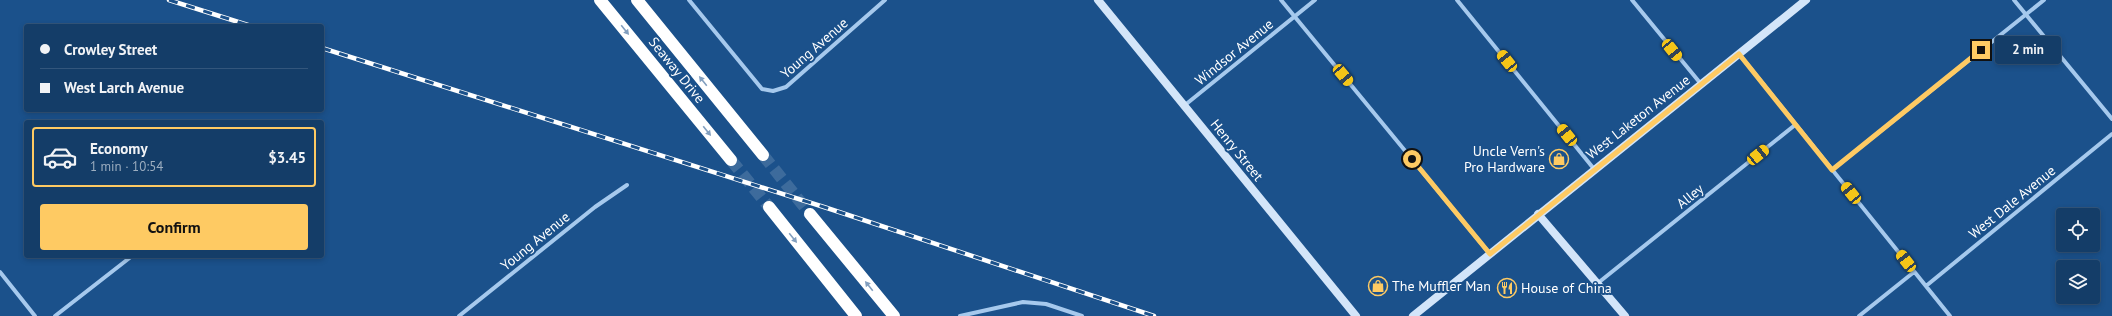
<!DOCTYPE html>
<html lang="en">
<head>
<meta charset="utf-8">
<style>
  :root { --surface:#143d68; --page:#214871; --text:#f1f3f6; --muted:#9daec0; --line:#33567c; --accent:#feca63 }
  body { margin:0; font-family:"PT Sans",sans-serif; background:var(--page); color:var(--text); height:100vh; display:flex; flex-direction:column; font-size:15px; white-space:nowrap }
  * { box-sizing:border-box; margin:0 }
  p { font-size:13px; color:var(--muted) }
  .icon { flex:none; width:22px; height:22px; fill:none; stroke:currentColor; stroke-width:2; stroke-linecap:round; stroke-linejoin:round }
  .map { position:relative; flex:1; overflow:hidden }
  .sheet { position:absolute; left:24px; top:120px; width:300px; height:138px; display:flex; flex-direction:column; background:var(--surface); border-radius:4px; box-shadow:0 2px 6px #0003,0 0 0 1px var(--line) }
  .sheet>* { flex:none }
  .top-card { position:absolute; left:24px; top:24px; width:300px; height:88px; border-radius:4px; box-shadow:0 2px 6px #0003,0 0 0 1px var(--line); display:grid; align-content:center; height:88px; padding:0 16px; background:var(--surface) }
  .tools { position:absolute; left:2056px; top:208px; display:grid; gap:8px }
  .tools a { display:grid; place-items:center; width:44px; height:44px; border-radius:4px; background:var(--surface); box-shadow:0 2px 6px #0003,0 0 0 1px var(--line); font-size:20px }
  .end { position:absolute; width:18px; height:18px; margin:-9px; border:5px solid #feca63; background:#111; box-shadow:0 0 0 2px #111 }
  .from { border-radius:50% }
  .bubble { position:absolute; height:28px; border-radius:4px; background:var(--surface); box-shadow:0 2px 6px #0003,0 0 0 1px var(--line); font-size:13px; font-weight:800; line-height:28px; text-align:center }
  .car { position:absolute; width:12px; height:24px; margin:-12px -6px; border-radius:5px; box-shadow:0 0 3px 1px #0007; background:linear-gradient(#f5c518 24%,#345 0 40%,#f5c518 0 76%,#345 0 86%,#f5c518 0) }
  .top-card b { display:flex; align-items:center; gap:14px; height:38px; font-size:15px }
  .top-card b+b { border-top:1px solid var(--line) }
  .top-card i { width:10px; height:10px; background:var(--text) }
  ul { padding:7px 0 0; list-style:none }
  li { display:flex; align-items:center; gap:12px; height:60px; margin:0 8px 6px; padding:0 8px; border:2px solid transparent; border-radius:4px }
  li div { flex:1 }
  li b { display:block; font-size:15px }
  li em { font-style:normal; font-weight:800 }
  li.on { border-color:var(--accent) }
  li>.icon { width:36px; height:36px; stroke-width:1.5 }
  .primary-button { display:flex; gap:8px; margin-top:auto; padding:8px 16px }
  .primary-button a { flex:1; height:46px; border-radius:4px; background:var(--accent); color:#111; font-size:16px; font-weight:800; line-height:46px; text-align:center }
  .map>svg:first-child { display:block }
</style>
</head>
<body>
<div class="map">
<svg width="2112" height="316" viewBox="0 0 2112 316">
  <rect width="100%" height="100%" fill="#1b518b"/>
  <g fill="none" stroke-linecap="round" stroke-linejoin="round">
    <!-- highway-tunnel -->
    <path stroke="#3d6b9c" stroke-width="12" stroke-dasharray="12 6" stroke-linecap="butt" d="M763,155L810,214
      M731,160L769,207"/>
    <!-- street -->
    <path stroke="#a6c9ed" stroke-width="4" d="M689,0L762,89L773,91L786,87L885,0
      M1281,0L1490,254
      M1457,0L1594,169
      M1632,0L1701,84
      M2014,0L2112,119
      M1739,54L1950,316
      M1185,105L1315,0
      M1832,170L2044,0
      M0,272L35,316
      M1598,283L1795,125
      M1926,286L2112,134
      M55,316L132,256
      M459,316L595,207L627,185
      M960,316L1023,302L1046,304L1082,316
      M1859,316L1914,272"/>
    <!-- secondary -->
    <path stroke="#d3e5f9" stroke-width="8" d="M1098,0L1356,316
      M1538,214L1625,316
      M1413,316L1806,0"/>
    <!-- highway -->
    <path stroke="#fff" stroke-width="12" d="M600,0L731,160
      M637,0L763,155
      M769,207L856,316
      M810,214L894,316"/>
    <!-- rail casing -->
    <g stroke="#fff" stroke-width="4.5">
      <path id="rail" d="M169,0L251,26
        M322,48L827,208L1154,316"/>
    </g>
    <!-- rail -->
    <use href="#rail" stroke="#1b518b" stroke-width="3" stroke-dasharray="9" stroke-linecap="butt"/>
  </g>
  <!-- one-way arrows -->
  <defs><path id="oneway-solid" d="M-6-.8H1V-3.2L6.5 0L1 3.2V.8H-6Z"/></defs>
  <g fill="#829fbf">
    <use href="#oneway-solid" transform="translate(625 30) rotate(51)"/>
    <use href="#oneway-solid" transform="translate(703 81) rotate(-129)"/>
    <use href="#oneway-solid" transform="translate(707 131) rotate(51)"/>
    <use href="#oneway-solid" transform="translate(793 238) rotate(51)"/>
    <use href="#oneway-solid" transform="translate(869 286) rotate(-129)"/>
  </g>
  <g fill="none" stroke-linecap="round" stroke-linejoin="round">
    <!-- route -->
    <path stroke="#feca63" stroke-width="5" d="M1412,159L1490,254L1739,54L1832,170L1981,50"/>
  </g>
  <!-- icons -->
  <defs>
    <g id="shop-ring" transform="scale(1)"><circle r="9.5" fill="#1b518b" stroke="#feca63" stroke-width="1.5"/><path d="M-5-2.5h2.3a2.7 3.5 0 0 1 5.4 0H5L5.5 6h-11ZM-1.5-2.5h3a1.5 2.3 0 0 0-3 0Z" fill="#feca63"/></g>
    <g id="restaurant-ring" transform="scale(1)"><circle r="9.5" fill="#1b518b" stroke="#feca63" stroke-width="1.5"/><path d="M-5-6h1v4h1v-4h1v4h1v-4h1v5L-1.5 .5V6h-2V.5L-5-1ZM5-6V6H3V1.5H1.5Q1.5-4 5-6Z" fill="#feca63"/></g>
  </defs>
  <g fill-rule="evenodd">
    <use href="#shop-ring" x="1559" y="159"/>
    <use href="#shop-ring" x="1378" y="286"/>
    <use href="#restaurant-ring" x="1507" y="288"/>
  </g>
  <g text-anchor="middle" stroke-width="4" stroke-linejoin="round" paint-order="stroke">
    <!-- street labels -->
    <g font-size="14" fill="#fff" stroke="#1b518b">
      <text transform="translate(814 48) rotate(-41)" y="5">Young Avenue</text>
      <text transform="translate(1234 52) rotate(-39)" y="5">Windsor Avenue</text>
      <text transform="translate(677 70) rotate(51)" y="5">Seaway Drive</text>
      <text transform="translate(1638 117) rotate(-38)" y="5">West Laketon Avenue</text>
      <text transform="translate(1237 150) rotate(51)" y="5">Henry Street</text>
      <text transform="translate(1690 196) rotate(-39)" y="5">Alley</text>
      <text transform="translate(2012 202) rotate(-39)" y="5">West Dale Avenue</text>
      <text transform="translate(535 241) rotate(-39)" y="5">Young Avenue</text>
    </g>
    <!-- poi labels -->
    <g font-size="14" fill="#fff" stroke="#1b518b" text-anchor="start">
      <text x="1545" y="156" text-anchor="end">Uncle Vern's<tspan x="1545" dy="16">Pro Hardware</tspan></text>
      <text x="1392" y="291">The Muffler Man</text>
      <text x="1521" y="293">House of China</text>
    </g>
  </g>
</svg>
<div class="tools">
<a><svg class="icon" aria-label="locate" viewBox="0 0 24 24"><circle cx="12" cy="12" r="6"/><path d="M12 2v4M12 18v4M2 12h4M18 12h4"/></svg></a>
<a><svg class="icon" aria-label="layers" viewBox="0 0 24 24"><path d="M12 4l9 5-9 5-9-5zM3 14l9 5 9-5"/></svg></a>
</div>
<i class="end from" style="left:1412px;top:159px"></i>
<i class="end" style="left:1981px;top:50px"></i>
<div class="bubble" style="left:1995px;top:36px;width:66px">2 min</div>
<i class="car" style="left:1672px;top:50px;rotate:141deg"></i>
<i class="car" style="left:1507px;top:61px;rotate:321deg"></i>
<i class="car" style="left:1343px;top:75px;rotate:140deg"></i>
<i class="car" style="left:1567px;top:135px;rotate:321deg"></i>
<i class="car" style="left:1758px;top:155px;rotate:51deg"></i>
<i class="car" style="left:1851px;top:193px;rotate:321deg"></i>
<i class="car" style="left:1906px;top:261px;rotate:322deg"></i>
<div class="top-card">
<b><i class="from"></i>Crowley Street</b>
<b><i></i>West Larch Avenue</b>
</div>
<section class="sheet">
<ul>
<li class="on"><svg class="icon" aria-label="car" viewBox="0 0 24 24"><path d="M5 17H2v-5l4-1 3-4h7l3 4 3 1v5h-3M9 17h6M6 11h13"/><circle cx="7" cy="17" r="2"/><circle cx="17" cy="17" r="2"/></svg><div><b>Economy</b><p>1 min · 10:54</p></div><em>$3.45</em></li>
</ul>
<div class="primary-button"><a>Confirm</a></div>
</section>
</div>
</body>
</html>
